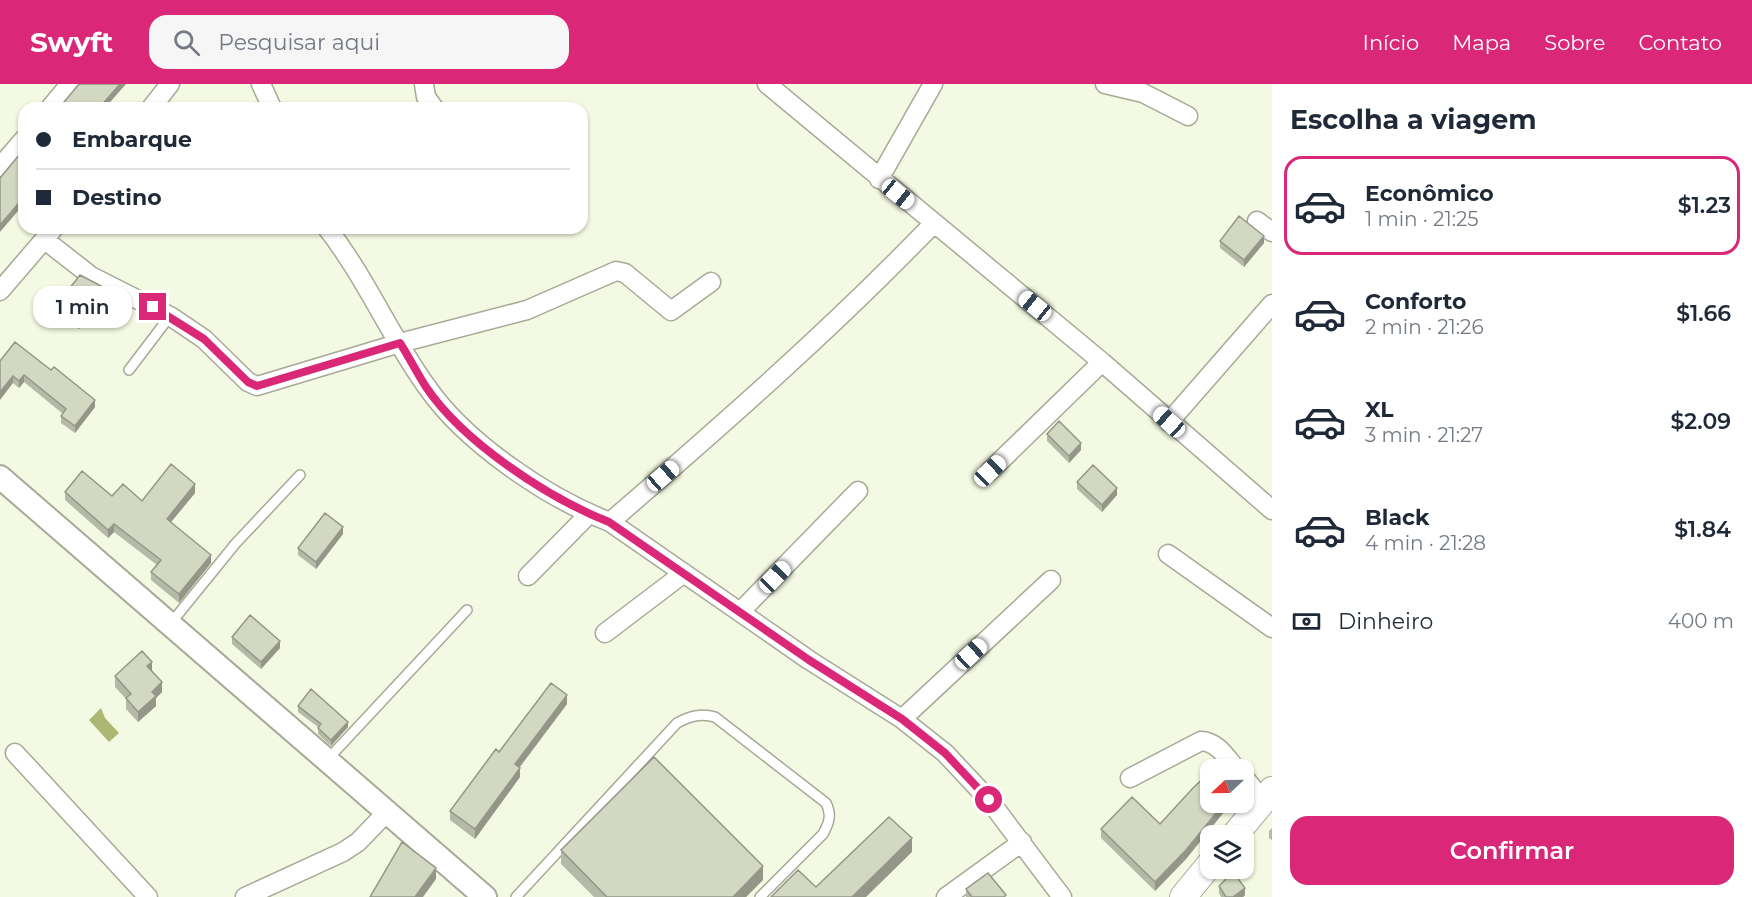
<!DOCTYPE html>
<html lang="pt">
<head>
<meta charset="utf-8">
<style>
  :root { --surface:#fff; --page:#f6f6f7; --text:#1f2937; --muted:#747a83; --line:#e0e1e3; --accent:#db2777 }
  body { margin:0; font-family:Montserrat,sans-serif; background:var(--page); color:var(--text); height:100vh; display:flex; flex-direction:column; font-size:22px; white-space:nowrap }
  * { box-sizing:border-box; margin:0 }
  p { font-size:20px; color:var(--muted) }
  .icon { flex:none; width:33px; height:33px; fill:none; stroke:currentColor; stroke-width:2; stroke-linecap:round; stroke-linejoin:round }
  .map { position:relative; flex:1; overflow:hidden }
  .drawer { display:flex; flex-direction:column; background:var(--surface); width:480px }
  .drawer>* { flex:none }
  .guide { position:absolute; left:18px; top:18px; width:570px; height:132px; border-radius:18px; box-shadow:0 2px 4px #0004; display:grid; align-content:center; height:132px; padding:0 18px; background:var(--surface) }
  .needle { width:39px; rotate:248deg }
  .buttons { position:absolute; left:1200px; top:675px; display:grid; gap:12px }
  .buttons a { display:grid; place-items:center; width:54px; height:54px; border-radius:12px; background:var(--surface); box-shadow:0 2px 4px #0004; font-size:30px }
  .end { position:absolute; width:27px; height:27px; margin:-14px; border:8px solid #db2777; background:#fff; box-shadow:0 0 0 3px #fff }
  .from { border-radius:50% }
  .bubble { position:absolute; height:42px; border-radius:18px; background:var(--surface); box-shadow:0 2px 4px #0004; font-size:20px; font-weight:600; line-height:42px; text-align:center }
  .car { position:absolute; width:18px; height:36px; margin:-18px -9px; border-radius:8px; box-shadow:0 0 4px 2px #0007; background:linear-gradient(#fff 24%,#345 0 40%,#fff 0 76%,#345 0 86%,#fff 0) }
  .guide b { display:flex; align-items:center; gap:21px; height:57px; font-size:22px }
  .guide b+b { border-top:2px solid var(--line) }
  .guide i { width:15px; height:15px; background:var(--text) }
  ul { padding:0; list-style:none }
  li { display:flex; align-items:center; gap:18px; height:99px; margin:0 12px 9px; padding:0 6px; border:3px solid transparent; border-radius:18px }
  li div { flex:1 }
  li b { display:block; font-size:22px }
  li em { font-style:normal; font-weight:600 }
  li.selected { border-color:var(--accent) }
  li>.icon { width:54px; height:54px; stroke-width:1.5 }
  h2 { padding:0 18px; font-size:27px; line-height:72px }
  .pay { display:flex; align-items:center; gap:15px; height:66px; padding:0 18px; font-size:22px }
  .pay p { margin-inline-start:auto }
  .primary-button { display:flex; gap:12px; margin-top:auto; padding:12px 18px }
  .primary-button a { flex:1; height:69px; border-radius:18px; background:var(--accent); color:#fff; font-size:24px; font-weight:600; line-height:69px; text-align:center }
  header { display:flex; align-items:center; gap:36px; box-sizing:border-box; height:84px; padding:0 30px; background:var(--accent); color:#fff }
  header strong { font-size:28px }
  nav { display:flex; gap:33px; margin-inline-start:auto; font-size:21px }
  .search { width:420px; height:54px; background:var(--page); display:flex; align-items:center; gap:15px; box-sizing:border-box; padding:0 21px; border-radius:18px; color:var(--muted); font-size:22px }
  main { display:flex; flex:1; min-height:0 }
  .map>svg:first-child { display:block }
</style>
</head>
<body>
<header>
<strong>Swyft</strong>
<div class="search"><svg class="icon" aria-label="search" viewBox="0 0 24 24"><circle cx="10" cy="10" r="6"/><path d="M15 15l6 6"/></svg>Pesquisar aqui</div>
<nav><a>Início</a><a>Mapa</a><a>Sobre</a><a>Contato</a></nav>
</header>
<main>
<div class="map">
<svg width="1272" height="813" viewBox="0 0 1272 813">
  <rect width="100%" height="100%" fill="#f4f9e3"/>
  <!-- water -->
  <path fill="#abb773" d="M101,624L105,634L119,649L109,658L89,636Z"/>
  <g fill="none" stroke-linecap="round" stroke-linejoin="round">
    <!-- service casing -->
    <g stroke="#a6aa96" stroke-width="12">
      <path id="service" d="M129,286L170,232
        M171,539L236,459L300,391
        M328,675L467,526
        M516,813L677,639C690,632 701,629 715,633L826,719C832,731 829,739 823,750L760,813"/>
    </g>
    <!-- minor casing -->
    <g stroke="#a6aa96" stroke-width="21">
      <path id="minor" d="M261,0L272,24
        M424,0L426,13L434,24
        M767,0L1102,278L1272,426
        M1105,0L1143,9L1188,32
        M50,24L70,0
        M151,24L170,0
        M0,83L24,55
        M879,95L933,0
        M1257,137L1272,148
        M327,144C366,194 390,252 427,303C465,358 547,414 610,438L809,576L902,635L945,669L989,716L1062,813
        M45,156L91,192L170,232L204,255L248,298L257,302L400,259L527,226L616,187L625,189L671,227L711,198
        M0,207L54,144
        M1169,338L1272,220
        M990,387L1102,278
        M610,438C721,342 832,245 934,139
        M1168,470L1272,544
        M528,492L589,430
        M741,527L858,407
        M605,549L684,489
        M902,635L1051,496
        M15,669L148,813
        M1244,693L1263,717
        M1130,694L1201,657C1218,658 1226,673 1237,686
        M245,813L343,768L358,758L386,729
        M946,813L1022,758"/>
    </g>
    <!-- tertiary casing -->
    <g stroke="#a6aa96" stroke-width="26">
      <path id="tertiary" d="M0,393L485,813"/>
    </g>
    <!-- secondary casing -->
    <g stroke="#a6aa96" stroke-width="28">
      <path id="secondary" d="M1234,752L1272,706
        M1183,813L1210,780"/>
    </g>
    <!-- service -->
    <use href="#service" stroke="#fff" stroke-width="9"/>
    <!-- minor -->
    <use href="#minor" stroke="#fff" stroke-width="18"/>
    <!-- tertiary -->
    <use href="#tertiary" stroke="#fff" stroke-width="22"/>
    <!-- secondary -->
    <use href="#secondary" stroke="#fff" stroke-width="26"/>
  </g>
  <!-- wall -->
  <path fill="#b5baa8" d="M1220,157L1264,159L1244,183L1220,164Z
    M105,211L79,245L58,226V219Z
    M0,277L95,323L75,349L61,339V332L63,330L24,298L19,304L13,299Z
    M1047,350L1081,366L1069,379L1047,357Z
    M1077,398L1117,411L1102,428L1077,405Z
    M65,408L112,412L142,417L195,409L171,438L211,479L179,519L151,496V488L157,481L114,448L108,454L65,416Z
    M343,450L316,485L298,471V464Z
    M232,553L280,564L261,585L232,560Z
    M152,586L162,608L156,614V622L138,638L126,625V615L115,603V592Z
    M567,620L520,683V693L475,755L450,736V727L499,668Z
    M298,622L348,643L331,662L318,650V643L298,628Z
    M1210,718H1232L1186,775L1155,807L1101,754V745L1160,740Z
    M1272,744V756L1269,754V747Z
    M561,766L763,796L746,813H594L561,780Z
    M1219,802L1245,811L1243,813H1221L1219,809Z
    M966,805L1006,813H966Z"/>
  <!-- shaded-wall -->
  <path fill="#949788" d="M120,0H126L105,24H99Z
    M24,113V120L0,148V141Z
    M1264,152V159L1244,183V176Z
    M105,204V211L79,245V238Z
    M24,291V298L19,304V297Z
    M13,292V299L0,316V308Z
    M95,316V323L75,349V342Z
    M1081,359V366L1069,379V372Z
    M195,400V409L167,443V435Z
    M1117,404V411L1102,428V421Z
    M114,440V448L108,454V446Z
    M343,443V450L316,485V478Z
    M211,471V479L179,519V510Z
    M280,557V564L261,585V578Z
    M152,578V588L147,582Z
    M162,598V608L156,614V622L138,638V628L152,608Z
    M567,611V620L515,689V680Z
    M348,638V643L331,662V656Z
    M520,684V693L475,755V745Z
    M1225,718H1232L1186,775L1155,807V798Z
    M912,754V768L866,813H852Z
    M763,782V796L746,813H733Z
    M436,784V795L423,813H415Z
    M1245,804V811L1243,813H1233Z"/>
  <!-- building -->
  <path fill="#d3d8c3" stroke="#949788" stroke-width="1.5" d="M79,0H120L99,24H59Z
    M24,65V113L0,141V94Z
    M1239,132L1264,152L1244,176L1220,157Z
    M80,191L105,204L79,238L58,219Z
    M15,258L51,286L54,283L95,316L75,342L61,332L66,325L24,291L19,297L13,292L0,308V277Z
    M1059,337L1081,359L1069,372L1047,350Z
    M171,380L195,400L167,435L211,471L179,510L151,488L161,476L114,440L108,446L65,408L82,387L112,412L123,400L142,417Z
    M1093,381L1117,404L1102,421L1077,398Z
    M325,429L343,443L316,478L298,464Z
    M250,531L280,557L261,578L232,553Z
    M142,567L152,578L147,582L162,598L152,608L156,612L138,628L126,614L131,610L115,592Z
    M551,599L567,611L515,680L520,684L475,745L450,727L496,665L499,668Z
    M311,605L348,638L331,656L318,644L321,640L298,622Z
    M654,673L763,782L733,813H607L561,766Z
    M1222,678L1228,686H1214Z
    M1210,688V718H1225L1186,766L1155,798L1101,745L1132,713L1160,740L1193,704Z
    M889,733L912,754L852,813H771L798,786L816,803Z
    M402,758L436,784L415,813H370Z
    M1233,788L1245,804L1233,813H1226L1219,802Z
    M988,789L1006,811L1004,813H972L966,805Z"/>
  <g fill="none" stroke-linecap="round" stroke-linejoin="round">
    <!-- route -->
    <path stroke="#db2777" stroke-width="8" d="M153,223L204,255L248,298L257,302L400,259C409,273 417,289 426,303C463,358 548,414 609,438L809,576L902,635L945,669L989,716"/>
  </g>
</svg>
<div class="buttons">
<a><svg class="needle" viewBox="-14 -14 28 28"><path d="M0-13l5 13h-10z" fill="#e53935"/><path d="M0 13l5-13h-10z" fill="#747a83"/></svg></a>
<a><svg class="icon" aria-label="layers" viewBox="0 0 24 24"><path d="M12 4l9 5-9 5-9-5zM3 14l9 5 9-5"/></svg></a>
</div>
<i class="end from" style="left:989px;top:716px"></i>
<i class="end" style="left:153px;top:223px"></i>
<div class="bubble" style="left:33px;top:202px;width:99px">1 min</div>
<i class="car" style="left:898px;top:110px;rotate:129deg"></i>
<i class="car" style="left:1035px;top:222px;rotate:309deg"></i>
<i class="car" style="left:1169px;top:338px;rotate:312deg"></i>
<i class="car" style="left:990px;top:387px;rotate:46deg"></i>
<i class="car" style="left:663px;top:392px;rotate:49deg"></i>
<i class="car" style="left:775px;top:493px;rotate:44deg"></i>
<i class="car" style="left:971px;top:570px;rotate:47deg"></i>
<div class="guide">
<b><i class="from"></i>Embarque</b>
<b><i></i>Destino</b>
</div>
</div>
<section class="drawer">
<h2>Escolha a viagem</h2>
<ul>
<li class="selected"><svg class="icon" aria-label="car" viewBox="0 0 24 24"><path d="M5 17H2v-5l4-1 3-4h7l3 4 3 1v5h-3M9 17h6M6 11h13"/><circle cx="7" cy="17" r="2"/><circle cx="17" cy="17" r="2"/></svg><div><b>Econômico</b><p>1 min · 21:25</p></div><em>$1.23</em></li>
<li><svg class="icon" aria-label="car" viewBox="0 0 24 24"><path d="M5 17H2v-5l4-1 3-4h7l3 4 3 1v5h-3M9 17h6M6 11h13"/><circle cx="7" cy="17" r="2"/><circle cx="17" cy="17" r="2"/></svg><div><b>Conforto</b><p>2 min · 21:26</p></div><em>$1.66</em></li>
<li><svg class="icon" aria-label="car" viewBox="0 0 24 24"><path d="M5 17H2v-5l4-1 3-4h7l3 4 3 1v5h-3M9 17h6M6 11h13"/><circle cx="7" cy="17" r="2"/><circle cx="17" cy="17" r="2"/></svg><div><b>XL</b><p>3 min · 21:27</p></div><em>$2.09</em></li>
<li><svg class="icon" aria-label="car" viewBox="0 0 24 24"><path d="M5 17H2v-5l4-1 3-4h7l3 4 3 1v5h-3M9 17h6M6 11h13"/><circle cx="7" cy="17" r="2"/><circle cx="17" cy="17" r="2"/></svg><div><b>Black</b><p>4 min · 21:28</p></div><em>$1.84</em></li>
</ul>
<div class="pay"><svg class="icon" aria-label="cash" viewBox="0 0 24 24"><path d="M3 7h18v10H3z"/><circle cx="12" cy="12" r="2"/></svg>Dinheiro<p>400 m</p></div>
<div class="primary-button"><a>Confirmar</a></div>
</section>
</main>
</body>
</html>
